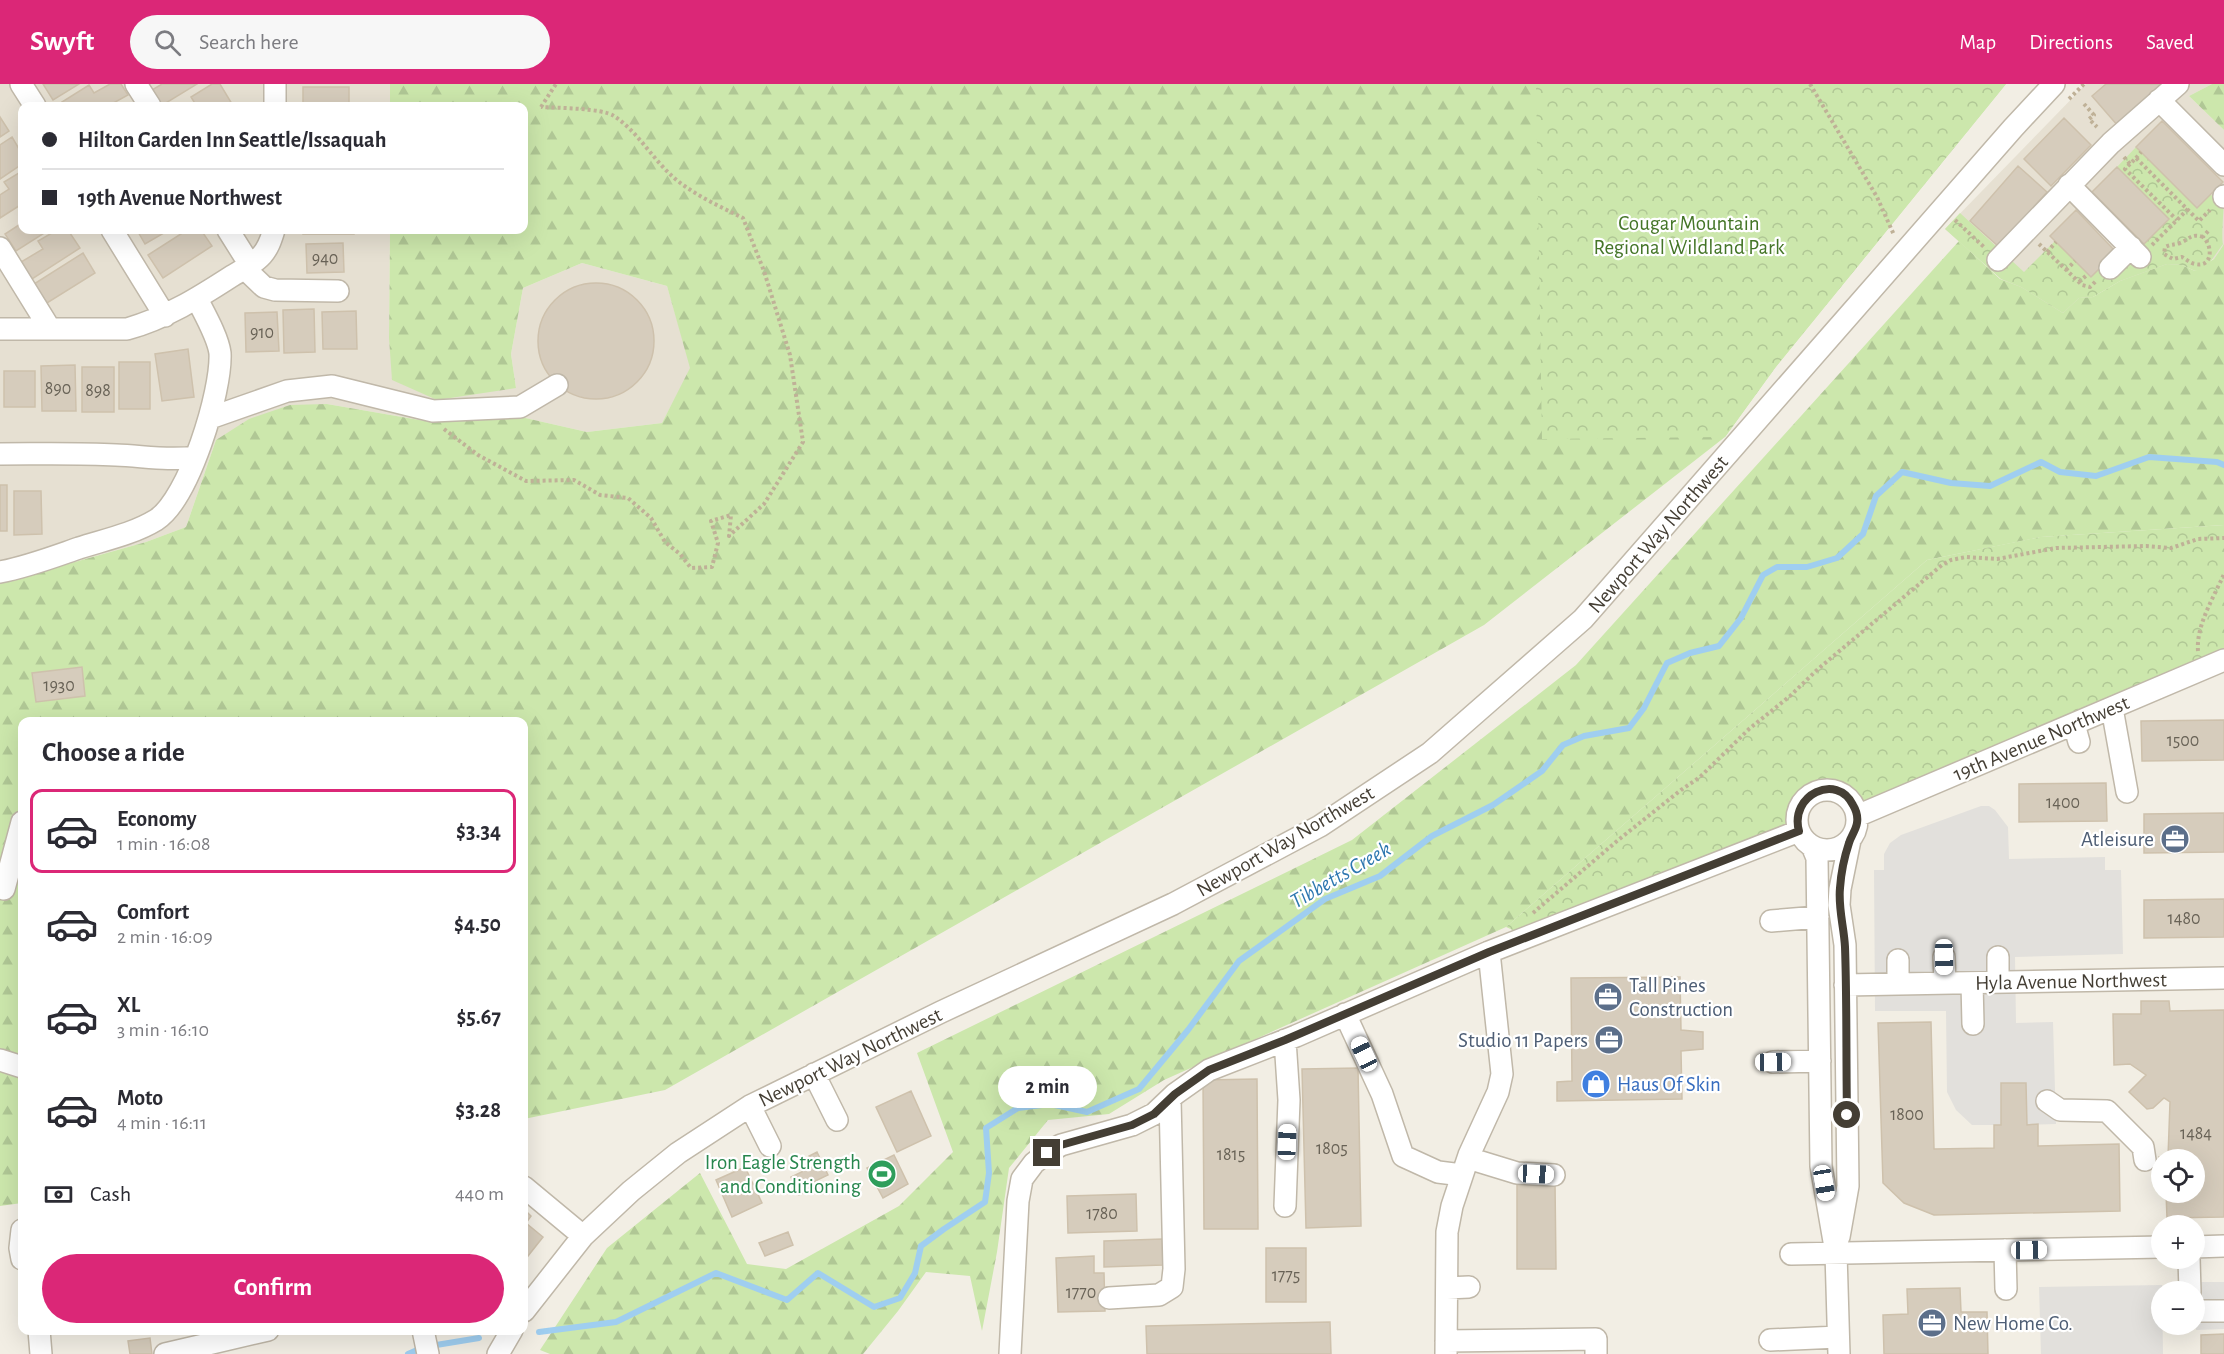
<!DOCTYPE html>
<html lang="en">
<head>
<meta charset="utf-8">
<style>
  :root { --surface:#fff; --page:#f7f7f7; --text:#2b2b33; --muted:#7c7c81; --line:#e1e1e2; --accent:#db2777 }
  body { margin:0; font-family:"Alegreya Sans",sans-serif; background:var(--page); color:var(--text); height:100vh; display:flex; flex-direction:column; font-size:22px; white-space:nowrap }
  * { box-sizing:border-box; margin:0 }
  p { font-size:20px; color:var(--muted) }
  .icon { flex:none; width:33px; height:33px; fill:none; stroke:currentColor; stroke-width:2; stroke-linecap:round; stroke-linejoin:round }
  .map { position:relative; flex:1; overflow:hidden }
  .side { position:absolute; left:18px; top:633px; width:510px; height:618px; display:flex; flex-direction:column; background:var(--surface); border-radius:12px; box-shadow:0 6px 24px #0002 }
  .side>* { flex:none }
  .top-card { position:absolute; left:18px; top:18px; width:510px; height:132px; border-radius:12px; box-shadow:0 6px 24px #0002; display:grid; align-content:center; height:132px; padding:0 24px; background:var(--surface) }
  .tools { position:absolute; left:2151px; top:1065px; display:grid; gap:12px }
  .tools a { display:grid; place-items:center; width:54px; height:54px; border-radius:50%; background:var(--surface); box-shadow:0 6px 24px #0002; font-size:30px }
  .end { position:absolute; width:27px; height:27px; margin:-14px; border:8px solid #443e34; background:#fff; box-shadow:0 0 0 3px #fff }
  .from { border-radius:50% }
  .bubble { position:absolute; height:42px; border-radius:21px; background:var(--surface); box-shadow:0 6px 24px #0002; font-size:20px; font-weight:700; line-height:42px; text-align:center }
  .car { position:absolute; width:18px; height:36px; margin:-18px -9px; border-radius:8px; box-shadow:0 0 4px 2px #0007; background:linear-gradient(#fff 24%,#345 0 40%,#fff 0 76%,#345 0 86%,#fff 0) }
  .top-card b { display:flex; align-items:center; gap:21px; height:57px; font-size:22px }
  .top-card b+b { border-top:2px solid var(--line) }
  .top-card i { width:15px; height:15px; background:var(--text) }
  ul { padding:0; list-style:none }
  li { display:flex; align-items:center; gap:18px; height:84px; margin:0 12px 9px; padding:0 12px; border:3px solid transparent; border-radius:12px }
  li div { flex:1 }
  li b { display:block; font-size:22px }
  li em { font-style:normal; font-weight:700 }
  li.selected { border-color:var(--accent) }
  li>.icon { width:54px; height:54px; stroke-width:1.5 }
  h2 { padding:0 24px; font-size:27px; line-height:72px }
  .pay { display:flex; align-items:center; gap:15px; height:66px; padding:0 24px; font-size:22px }
  .pay p { margin-inline-start:auto }
  .action { display:flex; gap:12px; margin-top:auto; padding:12px 24px }
  .action a { flex:1; height:69px; border-radius:36px; background:var(--accent); color:#fff; font-size:24px; font-weight:700; line-height:69px; text-align:center }
  header { display:flex; align-items:center; gap:36px; box-sizing:border-box; height:84px; padding:0 30px; background:var(--accent); color:#fff }
  header strong { font-size:28px }
  nav { display:flex; gap:33px; margin-inline-start:auto; font-size:21px }
  .search { width:420px; height:54px; background:var(--page); display:flex; align-items:center; gap:15px; box-sizing:border-box; padding:0 21px; border-radius:33px; color:var(--muted); font-size:22px }
  .map>svg:first-child { display:block }
</style>
</head>
<body>
<header>
<strong>Swyft</strong>
<div class="search"><svg class="icon" aria-label="search" viewBox="0 0 24 24"><circle cx="10" cy="10" r="6"/><path d="M15 15l6 6"/></svg>Search here</div>
<nav><a>Map</a><a>Directions</a><a>Saved</a></nav>
</header>
<div class="map">
<svg width="2224" height="1270" viewBox="0 0 2224 1270">
  <defs>
    <pattern id="forest-firs" width="22" height="20" patternUnits="userSpaceOnUse" patternTransform="scale(1.5)"><rect width="22" height="20" fill="#cce7ac"/><path d="M5 1l3.5 6h-7zM16 11l3.5 6h-7z" fill="#b0c795"/></pattern>
    <pattern id="park-crowns" width="20" height="18" patternUnits="userSpaceOnUse" patternTransform="scale(1.5)"><rect width="20" height="18" fill="#cce7ac"/><path d="M2 6a3 3 0 1 1 6 0M12 15a3 3 0 1 1 6 0" fill="none" stroke="#b0c795"/></pattern>
  </defs>
  <rect width="100%" height="100%" fill="#f2eee4"/>
  <!-- residential -->
  <path fill="#e6e0d2" d="M0,0H390V22H22V146H390L389,254L516,304L511,270L523,204L582,179L667,202L691,284L662,339L587,348L521,333L431,338L327,320L216,356L186,443L146,458L0,499Z
    M2086,0H2212L2189,12L2224,46V160L2214,175L2120,197L2063,229L2001,195L1945,145Z"/>
  <!-- forest -->
  <path fill="url(#forest-firs)" d="M390,0H2006L1775,284L1725,353L1484,541L665,1006L524,1035V638H22V1119L0,1122V499L146,458L186,443L216,356L249,335L290,321L327,320L431,338L521,333L587,348L662,339L690,284L667,202L582,179L523,204L511,270L516,304L437,316L392,296L389,254L390,146H524V22H390Z
    M2212,0H2224V46L2189,12Z
    M1959,157L2000,195L2021,203L2063,229L2079,214L2093,213L2120,197L2167,180L2182,181L2195,187L2214,175L2224,160V441L2041,453L1927,476L1506,843L1164,996L1109,1030L1048,1036L1009,1084L997,1168L982,1247L970,1192L926,1188L898,1227L863,1270H550L540,1266L607,1164L700,1089L747,1180L786,1185L899,1122L953,1068L917,969L1352,756L1576,581Z"/>
  <!-- park -->
  <path fill="url(#park-crowns)" d="M1536,0H2006L1775,284L1725,353L1542,355Z
    M2136,63L2197,124L2210,111L2224,113C2224,123 2221,154 2223,160L2206,184L2195,187L2182,181L2167,180L2120,197L2093,213L2079,214L2063,229L2021,203L2001,195L1945,145L1960,129L2024,188L2055,157L2091,193L2134,150L2144,160L2169,135L2117,83Z
    M2224,441V576L1854,722C1835,692 1795,706 1798,741L1528,853L1506,843L1927,476L2040,453Z"/>
  <!-- parking -->
  <path fill="#e2e0dc" d="M1981,722H1989L1995,726L2008,743L2009,775L2105,773V786H2121L2123,870L2015,873L2016,939L2053,938L2056,1040L2027,1041L2026,999L2001,1000V1041H1972L1956,1026L1947,1008L1946,927H1875L1874,786H1884V770L1890,759L1901,751Z
    M2195,1198H2224V1245L2196,1246Z
    M2162,1201L2163,1270H2041L2039,1203Z"/>
  <g fill="none" stroke-linecap="round" stroke-linejoin="round">
    <!-- stream -->
    <path stroke="#9fcef0" stroke-width="6" d="M539,1248L616,1238L716,1189L787,1216L818,1189L874,1223L900,1214L915,1189L921,1162L944,1145L985,1118L989,1089L986,1044L1018,1024L1050,1020L1087,1028L1139,1005L1188,946L1239,877L1325,815L1380,792L1432,752L1493,721L1542,687L1563,661L1584,652L1629,644L1644,624L1667,579L1690,569L1719,562L1741,534L1763,491L1777,483H1807L1837,474L1863,450L1876,412L1902,388L1951,399L1990,402L2041,378L2060,388L2096,392L2149,373L2217,378L2224,381
      M408,1270L424,1263L479,1254"/>
  </g>
  <!-- building -->
  <path fill="#d6ccbc" stroke="#cec1ac" stroke-width="1.5" d="M43,0H79L53,16Z
    M110,0H121L128,11L108,22H65L62,18L89,1L94,9Z
    M162,0H197L161,22L152,6Z
    M212,0H220L232,20L228,22H193L196,21L191,13Z
    M2106,0H2166L2118,42L2092,12Z
    M303,3H349V22H303Z
    M0,33L9,47L0,53Z
    M2064,34L2091,61L2051,102L2024,75Z
    M2162,37L2223,98L2197,124L2136,63Z
    M12,53L22,70V80L0,95V61Z
    M2018,82L2047,108L1999,163L1970,137Z
    M2117,83L2169,135L2144,160L2092,108Z
    M22,87V120L0,134V111L9,105L4,98Z
    M2076,126L2116,168L2091,193L2050,152Z
    M22,139V146H49L16,167L5,150Z
    M57,146H68L80,164L32,195L21,178L43,165L38,157Z
    M137,146H169L145,160Z
    M187,146H201L212,162L163,194L148,171Z
    M303,146H354V150H303Z
    M343,159L344,188L307,189L306,160Z
    M83,169L95,189L47,219L34,200Z
    M538 257a58 58 0 1 1 116 0a58 58 0 1 1-116 0Z
    M314,225L315,268L284,269L283,226Z
    M356,227L357,265H323L322,228Z
    M277,228L279,267L246,268L245,229Z
    M188,265L194,313L162,317L155,270Z
    M119,278H150V325H119Z
    M75,281L76,327H42L41,282Z
    M82,283H114V328H82Z
    M4,287H35V323H4Z
    M0,401H7V447H0Z
    M14,407H41L42,450L14,451Z
    M82,583L85,612L36,618L32,589Z
    M2224,636V676L2142,677L2141,637Z
    M2106,699L2107,737L2019,738V700Z
    M2224,729V768L2144,769V730Z
    M2224,815V853L2144,854V816Z
    M1680,893L1681,946L1703,948V965L1681,967L1682,1015L1557,1017V998L1572,997L1571,894Z
    M2141,917H2169L2170,927L2224,926V1133L2167,1134L2166,1108H2194V1076H2162V1088H2159V1073H2168L2170,1018L2164,1014L2153,1024L2147,1025L2129,1008L2146,991L2130,980L2114,981L2113,930H2141Z
    M1931,938L1934,1065L1994,1064V1041H2001V999H2026L2027,1041L2038,1040V1062L2119,1060L2120,1127L1934,1131L1904,1119L1883,1099L1878,939Z
    M1358,984L1361,1142L1306,1144L1302,985Z
    M1257,995L1258,1145H1204L1203,996Z
    M911,1007L931,1052L897,1068L876,1023Z
    M817,1068L828,1091L811,1099L814,1104L799,1111L791,1093L814,1082L809,1072Z
    M894,1071L908,1100L883,1114L867,1084Z
    M745,1083L762,1119L732,1133L716,1096Z
    M1517,1098H1555L1556,1185H1517Z
    M1136,1110L1137,1147L1068,1149L1067,1112Z
    M524,1125L531,1132L526,1139L543,1153L524,1177Z
    M788,1148L793,1161L765,1172L759,1159Z
    M1162,1155L1163,1181L1104,1183V1157Z
    M1266,1164H1306V1218H1266Z
    M1094,1172V1189H1104L1105,1227L1058,1228L1056,1174Z
    M1960,1204L1961,1228H1987L1988,1270H1884L1883,1231L1908,1230L1907,1205Z
    M1330,1238L1331,1270H1147L1146,1242Z
    M2224,1250V1270H2201V1251Z
    M150,1254L152,1270H130L128,1257Z"/>
  <g fill="none" stroke-linecap="round" stroke-linejoin="round">
    <!-- minor casing -->
    <g stroke="#c0b8a9" stroke-width="24">
      <path id="minor" d="M21,0L35,22
        M136,0L150,22
        M275,0V22
        M2159,16L2224,81
        M2069,101L2140,173
        M2224,113V112
        M112,146L165,232
        M228,146L250,181
        M0,164L50,245
        M1998,176L2111,59L2178,0
        M244,184L264,203L275,206L338,207
        M2110,184L2131,163
        M0,245H127C166,234 198,214 232,192C242,186 254,180 262,171C269,163 271,155 274,146
        M210,334L287,307L332,302L433,327L520,323L557,301
        M0,370C39,370 78,369 116,371C143,372 169,377 195,373
        M0,488C27,483 53,473 79,464C104,456 133,450 156,436C189,415 222,307 220,269C218,253 204,229 197,215
        M2112,624L2127,708
        M2074,640L2079,658
        M1797 736a30 30 0 1 1 60 0a30 30 0 1 1-60 0Z
        M1857,732L2224,576
        M1812,762L1817,774L1821,1082L1836,1169L1839,1270
        M4,805L22,738
        M1771,837L1818,833
        M1944,873L1945,899
        M1998,873V898
        M1898,876V900
        M1972,899L1973,940
        M1845,901L2224,894
        M1345,930L1382,1010L1403,1072L1438,1088L1462,1091
        M0,976L22,983
        M1773,978L1820,977
        M814,990L837,1036
        M2047,1017L2060,1026L2107,1027L2143,1063L2145,1076
        M750,1022L770,1062
        M1468,1074L1517,1089L1554,1091
        M524,1103L583,1152
        M1285,1122L1289,1016L1285,956
        M22,1146L20,1164L22,1175
        M1839,1153L1848,1102L1845,861L1839,821L1840,805L1850,756
        M2194,1163L2224,1162
        M2005,1166L2006,1205
        M1791,1170L2162,1163
        M2189,1174L2190,1208
        M1447,1204L1469,1203
        M1109,1214L1159,1211L1172,1203L1174,1185L1170,1015
        M524,1227L583,1152L631,1107L678,1069L750,1022L941,928L1173,820L1320,742L1430,669L1583,535L2013,44L2054,0
        M2194,1227H2224
        M39,1246L41,1270
        M423,1246L428,1270
        M1770,1256L1838,1253
        M1446,1257L1596,1255V1270
        M165,1270L268,1246
        M498,1270L512,1246
        M1010,1270L1018,1117L1022,1095L1034,1079L1047,1069L1061,1061L1132,1041L1154,1030L1175,1010L1209,986L1296,952L1489,868L1799,747
        M1446,1270L1447,1148L1452,1122L1469,1071L1498,1008L1502,990L1489,868"/>
    </g>
    <!-- path -->
    <path stroke="#bfb197" stroke-width="4" stroke-dasharray="3 3" stroke-linecap="butt" d="M1810,0L1877,113L1894,151
      M2069,15L2084,0
      M2084,20L2094,31L2089,35L2097,43
      M541,23L556,0
      M2124,73L2130,80L2136,74L2199,137L2210,126
      M2136,74L2141,68
      M2130,80L2125,85L2177,136
      M1955,136L1985,164
      M2203,153C2191,149 2190,155 2180,159C2174,161 2171,160 2165,163L2164,170L2173,175L2182,173C2186,175 2190,179 2195,180C2213,184 2213,162 2203,153L2209,146
      M2039,160L2082,201L2090,203L2096,197
      M2152,161L2188,125
      M2047,168L2056,158
      M2066,186L2075,177
      M2079,198L2088,190
      M444,345L478,371L526,397L574,396L600,411L628,414L651,434L665,458L680,470L691,484L712,483L718,459L711,437L731,431L729,452L764,420L803,358L790,271L764,187L743,134C719,122 692,110 672,92C652,74 637,47 614,32C602,24 557,24 541,23
      M2198,567C2196,541 2214,513 2224,490
      M1533,829L1617,757L1681,706L1700,693L1749,645L1790,612L1818,585L1942,481L1951,476L1966,473L1997,475L2056,464L2146,462L2171,464L2198,455L2224,454"/>
    <!-- minor -->
    <use href="#minor" stroke="#fff" stroke-width="21"/>
  </g>
  <g fill="none" stroke-linecap="round" stroke-linejoin="round">
    <!-- route -->
    <path stroke="#443e34" stroke-width="8" d="M1047,1069L1061,1061L1132,1041L1154,1030L1175,1010L1209,986L1285,956L1489,868L1799,747C1789,711 1837,688 1853,721C1856,726 1858,733 1857,739C1856,746 1851,752 1849,759C1844,774 1841,789 1840,804C1838,824 1844,843 1845,863C1847,919 1846,975 1847,1031"/>
  </g>
  <!-- icons -->
  <defs>
    <g id="office-disc" transform="scale(1.5)"><circle r="9.5" fill="#5c6f8a" stroke="#fff"/><path d="M-6-3h4V-5.5h4V-3h4V5H-6ZM-1-4.5V-3h2v-1.5ZM-6 0V1H6V0Z" fill="#fff"/></g>
    <g id="shop-disc" transform="scale(1.5)"><circle r="9.5" fill="#3f7fe0" stroke="#fff"/><path d="M-5-2.5h2.3a2.7 3.5 0 0 1 5.4 0H5L5.5 6h-11ZM-1.5-2.5h3a1.5 2.3 0 0 0-3 0Z" fill="#fff"/></g>
    <g id="stadium-disc" transform="scale(1.5)"><circle r="9.5" fill="#2e9e5b" stroke="#fff"/><path d="M0-5a6.5 5 0 1 0 0 10a6.5 5 0 1 0 0-10ZM-3.5-1.8h7v3.6h-7Z" fill="#fff"/></g>
  </defs>
  <g fill-rule="evenodd">
    <use href="#office-disc" x="2175" y="755"/>
    <use href="#office-disc" x="1608" y="913"/>
    <use href="#office-disc" x="1609" y="956"/>
    <use href="#shop-disc" x="1596" y="1000"/>
    <use href="#stadium-disc" x="882" y="1090"/>
    <use href="#office-disc" x="1932" y="1239"/>
  </g>
  <g text-anchor="middle" stroke-width="4.5" stroke-linejoin="round" paint-order="stroke">
    <!-- number labels -->
    <g font-size="18" fill="#686256">
      <text x="325" y="180">940</text>
      <text x="262" y="254">910</text>
      <text x="58" y="310">890</text>
      <text x="98" y="312">898</text>
      <text x="59" y="607">1930</text>
      <text x="2183" y="662">1500</text>
      <text x="2063" y="724">1400</text>
      <text x="2184" y="840">1480</text>
      <text x="1907" y="1036">1800</text>
      <text x="2196" y="1055">1484</text>
      <text x="1332" y="1070">1805</text>
      <text x="1231" y="1076">1815</text>
      <text x="1102" y="1135">1780</text>
      <text x="1286" y="1197">1775</text>
      <text x="1081" y="1214">1770</text>
    </g>
    <!-- park labels -->
    <g font-size="21" fill="#447527" stroke="#fff">
      <text x="1689" y="146">Cougar Mountain<tspan x="1689" dy="24">Regional Wildland Park</tspan></text>
    </g>
    <!-- street labels -->
    <g font-size="21" fill="#443e34" stroke="#fff">
      <text transform="translate(1658 450) rotate(-49)" y="7">Newport Way Northwest</text>
      <text transform="translate(2041 654) rotate(-23)" y="7">19th Avenue Northwest</text>
      <text transform="translate(1285 757) rotate(-30)" y="7">Newport Way Northwest</text>
      <text transform="translate(2071 897) rotate(-1)" y="7">Hyla Avenue Northwest</text>
      <text transform="translate(850 973) rotate(-26)" y="7">Newport Way Northwest</text>
    </g>
    <!-- service labels -->
    <g font-size="21" fill="#4e5e75" stroke="#fff" text-anchor="end">
      <text x="2154" y="762">Atleisure</text>
      <text x="1629" y="908" text-anchor="start">Tall Pines<tspan x="1629" dy="24">Construction</tspan></text>
      <text x="1588" y="963">Studio 11 Papers</text>
      <text x="1953" y="1246" text-anchor="start">New Home Co.</text>
    </g>
    <!-- shop labels -->
    <g font-size="21" fill="#366cbe" stroke="#fff" text-anchor="start">
      <text x="1617" y="1007">Haus Of Skin</text>
    </g>
    <!-- leisure labels -->
    <g font-size="21" fill="#27864d" stroke="#fff" text-anchor="end">
      <text x="861" y="1085">Iron Eagle Strength<tspan x="861" dy="24">and Conditioning</tspan></text>
    </g>
    <!-- water labels -->
    <g font-size="22" font-style="italic" fill="#2d77af" stroke="#fff">
      <text transform="translate(1340 790) rotate(-30)" y="8">Tibbetts Creek</text>
    </g>
  </g>
</svg>
<div class="tools">
<a><svg class="icon" aria-label="locate" viewBox="0 0 24 24"><circle cx="12" cy="12" r="6"/><path d="M12 2v4M12 18v4M2 12h4M18 12h4"/></svg></a>
<a>+</a>
<a>−</a>
</div>
<i class="end from" style="left:1847px;top:1031px"></i>
<i class="end" style="left:1047px;top:1069px"></i>
<div class="bubble" style="left:998px;top:982px;width:99px">2 min</div>
<i class="car" style="left:1944px;top:873px;rotate:179deg"></i>
<i class="car" style="left:1364px;top:970px;rotate:335deg"></i>
<i class="car" style="left:1773px;top:978px;rotate:89deg"></i>
<i class="car" style="left:1287px;top:1058px;rotate:2deg"></i>
<i class="car" style="left:1536px;top:1090px;rotate:93deg"></i>
<i class="car" style="left:1824px;top:1099px;rotate:170deg"></i>
<i class="car" style="left:2029px;top:1166px;rotate:89deg"></i>
<div class="top-card">
<b><i class="from"></i>Hilton Garden Inn Seattle/Issaquah</b>
<b><i></i>19th Avenue Northwest</b>
</div>
<section class="side">
<h2>Choose a ride</h2>
<ul>
<li class="selected"><svg class="icon" aria-label="car" viewBox="0 0 24 24"><path d="M5 17H2v-5l4-1 3-4h7l3 4 3 1v5h-3M9 17h6M6 11h13"/><circle cx="7" cy="17" r="2"/><circle cx="17" cy="17" r="2"/></svg><div><b>Economy</b><p>1 min · 16:08</p></div><em>$3.34</em></li>
<li><svg class="icon" aria-label="car" viewBox="0 0 24 24"><path d="M5 17H2v-5l4-1 3-4h7l3 4 3 1v5h-3M9 17h6M6 11h13"/><circle cx="7" cy="17" r="2"/><circle cx="17" cy="17" r="2"/></svg><div><b>Comfort</b><p>2 min · 16:09</p></div><em>$4.50</em></li>
<li><svg class="icon" aria-label="car" viewBox="0 0 24 24"><path d="M5 17H2v-5l4-1 3-4h7l3 4 3 1v5h-3M9 17h6M6 11h13"/><circle cx="7" cy="17" r="2"/><circle cx="17" cy="17" r="2"/></svg><div><b>XL</b><p>3 min · 16:10</p></div><em>$5.67</em></li>
<li><svg class="icon" aria-label="car" viewBox="0 0 24 24"><path d="M5 17H2v-5l4-1 3-4h7l3 4 3 1v5h-3M9 17h6M6 11h13"/><circle cx="7" cy="17" r="2"/><circle cx="17" cy="17" r="2"/></svg><div><b>Moto</b><p>4 min · 16:11</p></div><em>$3.28</em></li>
</ul>
<div class="pay"><svg class="icon" aria-label="cash" viewBox="0 0 24 24"><path d="M3 7h18v10H3z"/><circle cx="12" cy="12" r="2"/></svg>Cash<p>440 m</p></div>
<div class="action"><a>Confirm</a></div>
</section>
</div>
</body>
</html>
